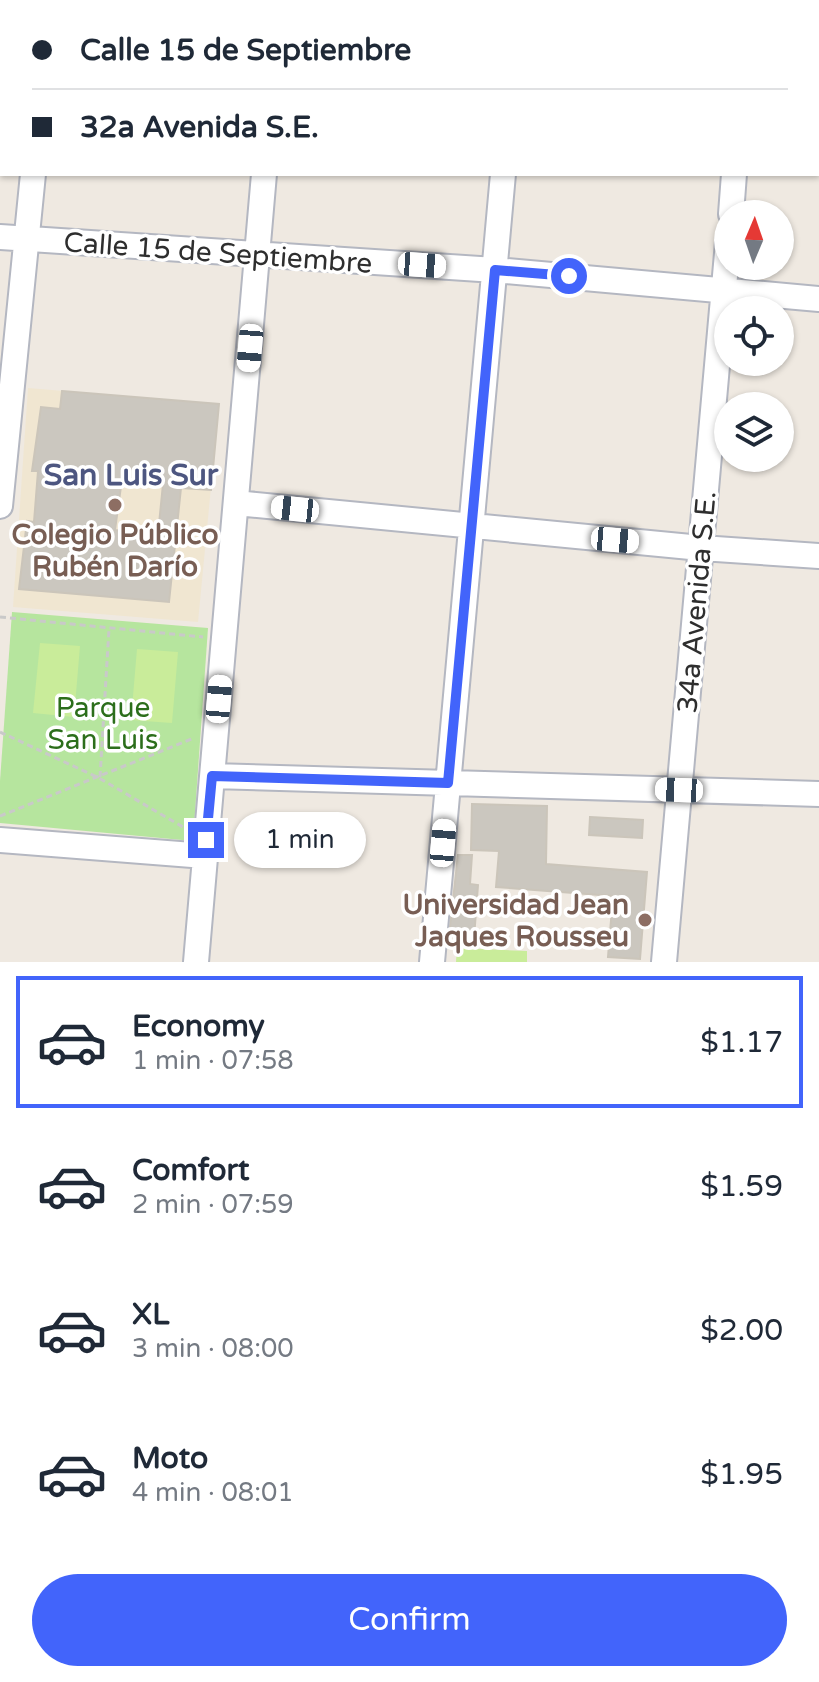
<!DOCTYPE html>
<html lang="en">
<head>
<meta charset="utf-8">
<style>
  :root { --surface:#fff; --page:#f6f6f7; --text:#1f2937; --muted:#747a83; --line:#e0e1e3; --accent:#4264fb }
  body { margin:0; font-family:"Varela Round",sans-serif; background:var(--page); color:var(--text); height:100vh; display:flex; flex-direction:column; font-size:30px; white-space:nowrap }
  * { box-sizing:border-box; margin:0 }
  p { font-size:26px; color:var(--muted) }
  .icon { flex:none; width:44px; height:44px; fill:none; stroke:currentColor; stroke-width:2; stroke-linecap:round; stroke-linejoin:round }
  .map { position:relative; height:962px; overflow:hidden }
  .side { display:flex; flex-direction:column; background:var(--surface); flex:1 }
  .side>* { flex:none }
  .top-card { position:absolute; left:0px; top:0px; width:820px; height:176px; box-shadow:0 2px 6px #0004; display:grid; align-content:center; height:176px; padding:0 32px; background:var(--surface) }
  .needle { width:52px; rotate:2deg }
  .tools { position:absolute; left:714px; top:200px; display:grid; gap:16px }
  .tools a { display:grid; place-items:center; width:80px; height:80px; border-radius:50%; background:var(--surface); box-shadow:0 2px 6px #0004; font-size:40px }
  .end { position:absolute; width:36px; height:36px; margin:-18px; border:10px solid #4264fb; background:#fff; box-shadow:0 0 0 4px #fff }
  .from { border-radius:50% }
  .bubble { position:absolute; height:56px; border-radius:28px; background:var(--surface); box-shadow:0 2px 6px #0004; font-size:26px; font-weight:600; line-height:56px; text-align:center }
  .car { position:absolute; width:24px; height:48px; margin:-24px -12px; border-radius:10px; box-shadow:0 0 6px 2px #0007; background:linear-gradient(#fff 24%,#345 0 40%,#fff 0 76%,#345 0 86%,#fff 0) }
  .top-card b { display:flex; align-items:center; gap:28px; height:76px; font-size:30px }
  .top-card b+b { border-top:2px solid var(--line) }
  .top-card i { width:20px; height:20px; background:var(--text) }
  ul { padding:14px 0 0; list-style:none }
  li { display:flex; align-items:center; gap:24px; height:132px; margin:0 16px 12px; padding:0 16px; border:4px solid transparent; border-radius:0px }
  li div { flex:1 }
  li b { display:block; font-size:30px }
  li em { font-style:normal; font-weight:600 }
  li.current { border-color:var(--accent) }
  li>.icon { width:72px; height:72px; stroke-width:1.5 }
  .cta { display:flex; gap:16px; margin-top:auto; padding:16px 32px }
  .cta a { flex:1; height:92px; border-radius:48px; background:var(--accent); color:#fff; font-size:32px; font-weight:600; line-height:92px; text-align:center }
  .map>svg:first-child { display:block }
</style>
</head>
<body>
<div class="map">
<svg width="819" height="962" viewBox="0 0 819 962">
  <rect width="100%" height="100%" fill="#efe9e1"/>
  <!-- education -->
  <path fill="#f0e6d1" d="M28,388L219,404L198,622L13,607Z"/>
  <!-- green -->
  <path fill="#b6e59e" d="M12,612L208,628L193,841L0,823V781Z"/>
  <!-- pitch -->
  <path fill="#c9ec9a" d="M40,643L80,646L74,717L33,713Z
    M137,649L178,652L172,723L131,720Z
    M457,948L527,951V962H456Z"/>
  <!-- building -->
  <path fill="#cbc7bf" stroke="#cbc5ba" stroke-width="2" fill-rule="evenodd" d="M62,391L219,404L211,490L181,488L169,602L19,589L27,521L34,522L38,471H32L41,407L60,409ZM122,479L163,484L158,534L115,530Z
    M472,804L547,806L546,864L647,872L640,959L608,957L613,896L496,887L499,851L471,850Z
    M590,817L643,820L642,838L589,835Z
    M458,855H472L470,884L478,885L474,938L449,936Z"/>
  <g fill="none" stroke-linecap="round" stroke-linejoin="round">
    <!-- minor casing -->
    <g stroke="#b4b7c1" stroke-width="28">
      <path id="minor" d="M275,0L295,2
        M47,2V0
        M517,2V0
        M749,2V0
        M818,58H819
        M731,214L734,174
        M0,237L495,270L819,299
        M236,503L701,548L819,556
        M0,506L33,174
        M212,776L819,794
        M0,840L205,856
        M196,962L264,174
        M432,962L503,174
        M664,962L728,242"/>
    </g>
    <!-- path -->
    <path stroke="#c9c9c9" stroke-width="3" stroke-dasharray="6 4" stroke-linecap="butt" d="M0,617L203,637
      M0,732L99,778L188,830
      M100,777L109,629
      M0,816L194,738"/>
    <!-- minor -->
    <use href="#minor" stroke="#fff" stroke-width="24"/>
  </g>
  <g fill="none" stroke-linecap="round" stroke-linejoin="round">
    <!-- route -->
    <path stroke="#4264fb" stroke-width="10" d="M206,840L212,776L448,783L495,270L569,276"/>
  </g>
  <!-- markers -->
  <g fill="#8d6e63" stroke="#fff" stroke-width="3">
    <circle cx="115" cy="505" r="8"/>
    <circle cx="645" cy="920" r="8"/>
  </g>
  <g text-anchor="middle" stroke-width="7" stroke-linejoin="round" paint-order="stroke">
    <!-- street labels -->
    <g font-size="28" fill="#2e2e2e" stroke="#fff">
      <text transform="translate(218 252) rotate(4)" y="10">Calle 15 de Septiembre</text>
      <text transform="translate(696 602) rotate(-85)" y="10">34a Avenida S.E.</text>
    </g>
    <!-- education labels -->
    <g font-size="28" font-weight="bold" fill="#785e54" stroke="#fff">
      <text x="115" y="544">Colegio Público<tspan x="115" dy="32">Rubén Darío</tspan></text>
      <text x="629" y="914" text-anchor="end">Universidad Jean<tspan x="629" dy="32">Jaques Rousseu</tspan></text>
    </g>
    <!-- park labels -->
    <g font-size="28" fill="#2c6e1b" stroke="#fff">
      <text x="103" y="717">Parque<tspan x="103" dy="32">San Luis</tspan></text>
    </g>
    <!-- neighbourhood labels -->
    <g font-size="30" font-weight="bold" fill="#4d5680" stroke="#fff">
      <text x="131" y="485">San Luis Sur</text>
    </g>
  </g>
</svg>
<div class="tools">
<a><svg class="needle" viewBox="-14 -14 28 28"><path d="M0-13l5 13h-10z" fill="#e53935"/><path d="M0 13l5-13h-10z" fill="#747a83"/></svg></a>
<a><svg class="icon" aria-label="locate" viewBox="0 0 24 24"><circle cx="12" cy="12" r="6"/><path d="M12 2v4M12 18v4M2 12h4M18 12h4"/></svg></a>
<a><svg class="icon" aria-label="layers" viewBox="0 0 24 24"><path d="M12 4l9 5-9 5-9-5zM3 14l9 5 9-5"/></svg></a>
</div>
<i class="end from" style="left:569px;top:276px"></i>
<i class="end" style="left:206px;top:840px"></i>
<div class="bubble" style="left:234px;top:812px;width:132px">1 min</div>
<i class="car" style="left:422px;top:265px;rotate:94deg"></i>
<i class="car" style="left:250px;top:348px;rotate:185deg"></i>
<i class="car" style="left:295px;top:509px;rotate:276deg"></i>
<i class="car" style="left:615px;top:540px;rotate:95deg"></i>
<i class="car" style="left:219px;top:699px;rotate:5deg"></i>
<i class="car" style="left:679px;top:790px;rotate:272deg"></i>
<i class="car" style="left:443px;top:843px;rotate:5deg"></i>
<div class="top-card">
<b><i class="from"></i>Calle 15 de Septiembre</b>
<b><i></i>32a Avenida S.E.</b>
</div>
</div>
<section class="side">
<ul>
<li class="current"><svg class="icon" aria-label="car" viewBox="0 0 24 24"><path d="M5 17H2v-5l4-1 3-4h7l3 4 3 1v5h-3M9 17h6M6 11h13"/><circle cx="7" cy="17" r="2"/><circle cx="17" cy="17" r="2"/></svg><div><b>Economy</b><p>1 min · 07:58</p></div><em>$1.17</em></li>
<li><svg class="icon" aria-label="car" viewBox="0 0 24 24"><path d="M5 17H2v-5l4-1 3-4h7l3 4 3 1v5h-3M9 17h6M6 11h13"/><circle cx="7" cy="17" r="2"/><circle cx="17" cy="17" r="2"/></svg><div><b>Comfort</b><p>2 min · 07:59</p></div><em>$1.59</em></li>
<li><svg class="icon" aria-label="car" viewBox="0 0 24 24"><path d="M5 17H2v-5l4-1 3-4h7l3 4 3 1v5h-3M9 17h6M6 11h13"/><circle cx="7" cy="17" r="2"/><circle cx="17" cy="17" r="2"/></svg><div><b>XL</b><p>3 min · 08:00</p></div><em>$2.00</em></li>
<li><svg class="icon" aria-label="car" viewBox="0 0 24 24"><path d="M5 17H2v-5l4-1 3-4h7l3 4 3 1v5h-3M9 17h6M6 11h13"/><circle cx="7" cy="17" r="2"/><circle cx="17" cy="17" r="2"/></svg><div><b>Moto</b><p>4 min · 08:01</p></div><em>$1.95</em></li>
</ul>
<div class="cta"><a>Confirm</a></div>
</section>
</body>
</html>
